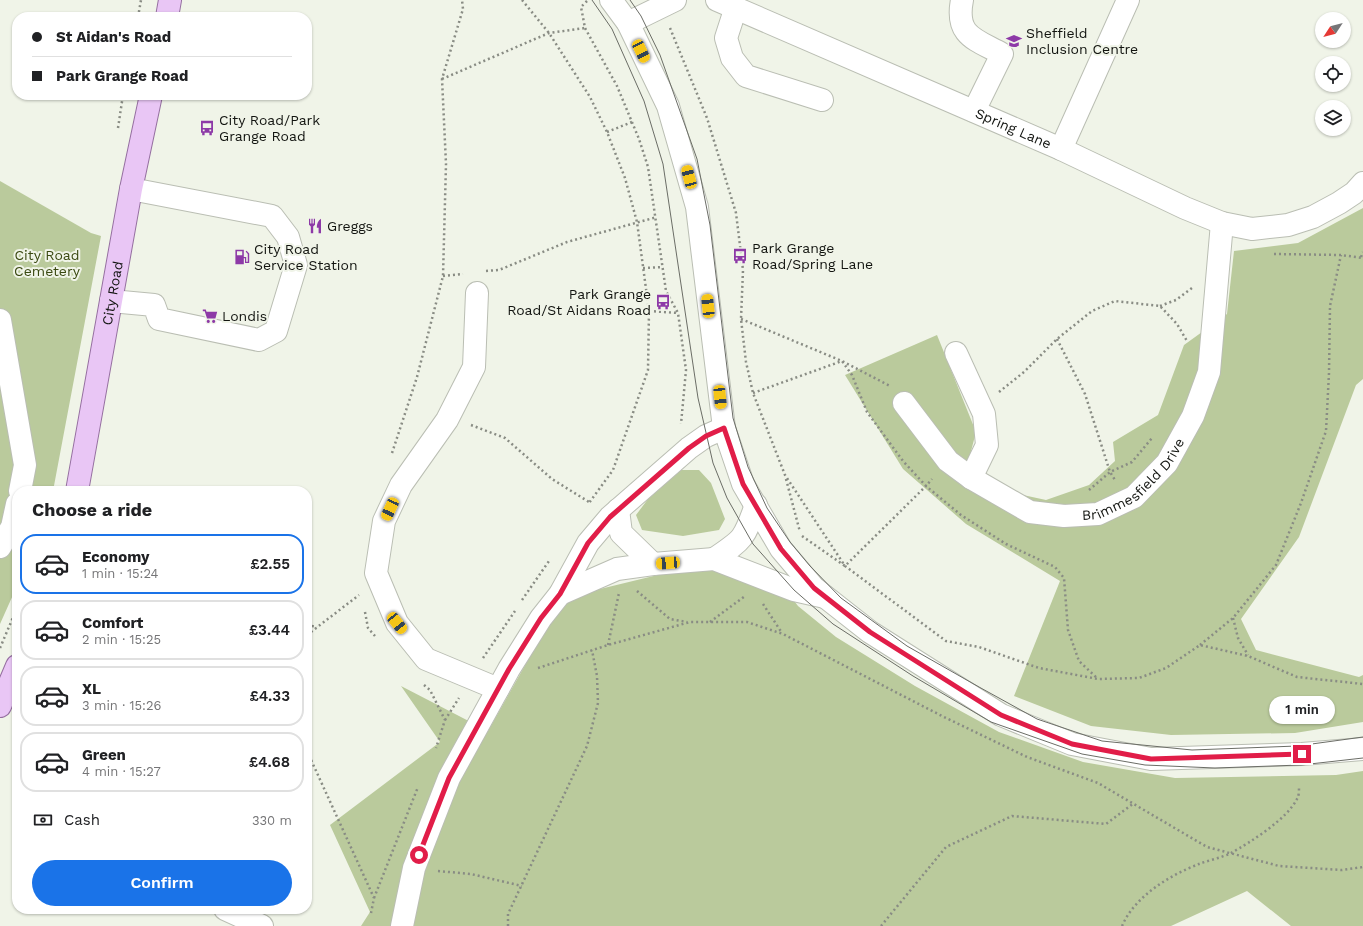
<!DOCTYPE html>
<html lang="en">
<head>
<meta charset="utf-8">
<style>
  :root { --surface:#fff; --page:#f6f6f6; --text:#202124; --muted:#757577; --line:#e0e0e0; --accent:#1a73e8 }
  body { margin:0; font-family:"Work Sans",sans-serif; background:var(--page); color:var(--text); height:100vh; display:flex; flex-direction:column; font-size:15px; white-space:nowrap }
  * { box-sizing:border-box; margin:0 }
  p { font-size:13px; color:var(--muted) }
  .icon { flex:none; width:22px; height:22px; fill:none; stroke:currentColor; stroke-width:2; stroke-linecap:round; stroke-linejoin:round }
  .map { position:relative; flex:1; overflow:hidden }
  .panel { position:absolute; left:12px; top:486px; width:300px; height:428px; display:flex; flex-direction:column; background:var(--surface); border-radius:16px; box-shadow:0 1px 3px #0004 }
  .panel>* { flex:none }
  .top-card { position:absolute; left:12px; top:12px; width:300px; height:88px; border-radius:16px; box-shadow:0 1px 3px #0004; display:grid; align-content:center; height:88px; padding:0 20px; background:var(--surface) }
  .needle { width:26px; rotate:234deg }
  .tools { position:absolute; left:1315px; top:12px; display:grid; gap:8px }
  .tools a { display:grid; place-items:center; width:36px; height:36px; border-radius:50%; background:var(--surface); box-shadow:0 1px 3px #0004; font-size:20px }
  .end { position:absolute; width:18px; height:18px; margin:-9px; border:5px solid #e11d48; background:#fff; box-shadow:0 0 0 2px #fff }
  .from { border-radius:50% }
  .bubble { position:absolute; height:28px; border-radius:14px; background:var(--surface); box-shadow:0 1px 3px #0004; font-size:13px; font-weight:600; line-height:28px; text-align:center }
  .car { position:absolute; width:12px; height:24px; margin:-12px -6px; border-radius:5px; box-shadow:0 0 3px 1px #0007; background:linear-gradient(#f5c518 24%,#345 0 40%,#f5c518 0 76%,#345 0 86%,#f5c518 0) }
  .top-card b { display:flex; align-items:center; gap:14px; height:38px; font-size:15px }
  .top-card b+b { border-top:1px solid var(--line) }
  .top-card i { width:10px; height:10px; background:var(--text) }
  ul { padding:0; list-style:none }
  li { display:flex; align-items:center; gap:12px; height:60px; margin:0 8px 6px; padding:0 12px; border:2px solid var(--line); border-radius:16px }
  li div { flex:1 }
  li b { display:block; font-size:15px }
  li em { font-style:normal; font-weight:600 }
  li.selected { border-color:var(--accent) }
  li>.icon { width:36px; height:36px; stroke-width:1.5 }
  h2 { padding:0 20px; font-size:18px; line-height:48px }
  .pay { display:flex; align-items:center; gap:10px; height:44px; padding:0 20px; font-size:15px }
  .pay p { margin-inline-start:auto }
  .cta { display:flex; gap:8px; margin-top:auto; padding:8px 20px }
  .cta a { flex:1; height:46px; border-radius:24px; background:var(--accent); color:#fff; font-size:16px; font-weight:600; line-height:46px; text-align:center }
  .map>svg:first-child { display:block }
</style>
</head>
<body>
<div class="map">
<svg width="1363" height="926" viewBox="0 0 1363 926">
  <rect width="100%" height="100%" fill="#f0f4e8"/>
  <!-- green -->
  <path fill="#baca9c" d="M0,181L91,233L101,236L53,491H17V586L0,624Z
    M1363,208V379L1356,385L1299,537L1241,619L1256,650L1359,677L1363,675V722L1295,733L1171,735L1091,726L1014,696L1060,581L966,524L903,469L845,375L937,335L976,432L963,482L1046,500L1089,485L1115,461L1113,442L1158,415L1184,345L1227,314L1234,251L1298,243Z
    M681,470H699L711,483L725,519L719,530L683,536L642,530L636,515L648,499Z
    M732,564L772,572L798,606L836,637L915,686L999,732L1083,762L1175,778L1336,775L1363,771V926H1291L1247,891L1171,926H361L370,912L330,825L440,742L401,686L488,731L563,598L670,572Z"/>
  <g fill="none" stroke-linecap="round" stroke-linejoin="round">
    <!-- minor casing -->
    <g stroke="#babeb3" stroke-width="24">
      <g id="minor">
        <path d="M611,0L628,23L668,106L697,207L724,428L743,484L781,549L814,588L870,632L1001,715L1072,744L1151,759L1302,754L1363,749"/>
        <path id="s1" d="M717,0L1061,149L1185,208L1222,223L1252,229L1288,225L1313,217L1339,203L1354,193L1363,183"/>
        <path d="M962,0C955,36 975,39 1002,54L974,111"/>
        <path d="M736,7L726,38L732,58L746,76L822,100"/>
        <path d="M628,23L675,0"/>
        <path d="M1061,149L1128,0"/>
        <path d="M477,293L474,367L447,420L401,485L384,521L376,573L397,623L426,659L498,689"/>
        <path d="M111,301L154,305L159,319L259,340L276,331L296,265L288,237L272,216L131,189"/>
        <path d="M0,320L25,465L20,491"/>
        <path d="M956,353L984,414L987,445L971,478"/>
        <path id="s2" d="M904,403L948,461L971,478L1030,512L1064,516L1098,514L1134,497L1167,463L1193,416L1209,372L1222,223"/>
        <path d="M618,510L621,533L653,564"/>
        <path d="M0,547L12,527L17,504"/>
        <path d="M714,559C744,539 744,539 756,505"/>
        <path d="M560,594L617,569L653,564L714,559L794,590L825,597"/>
        <path d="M225,909L262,926"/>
        <path d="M402,926L414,868L449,778L509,669L541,618L560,594L588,543L610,517L689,448L706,436L724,428"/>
      </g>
    </g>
    <!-- major casing -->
    <g stroke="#956fa0" stroke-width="24">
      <g id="major">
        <path d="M167,17L170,0"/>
        <path id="s3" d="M77,491L131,189L151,95"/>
        <path d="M0,706L17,666"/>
      </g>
    </g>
    <!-- path -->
    <path stroke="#898c84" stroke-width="2.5" stroke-dasharray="2 3" stroke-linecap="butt" d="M522,0L549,33L590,97L607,132L625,178L637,222L649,311L648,370L613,470L589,503
      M587,1L581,7L585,28L617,86L639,139L648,167L666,291L678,313L686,370L681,424
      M138,17L141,0
      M670,28L707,118L736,213L743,270L741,319L746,362L753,393L785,475L845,566L946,641L979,647L1039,668L1098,679L1139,678L1166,668L1200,645L1248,656L1297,677L1363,684
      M442,79L549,33L585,28
      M118,128L123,95
      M607,132L632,122
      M1274,254L1341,255L1363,258
      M1361,257L1363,252
      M643,268L663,267
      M486,271L499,270L567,242L657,217
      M443,276L463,274
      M1160,306L1176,300L1192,288
      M649,311L678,313
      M741,319L842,361L890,386
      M1057,339L1085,394L1110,472L1115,480
      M999,392L1024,372L1057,339L1092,311L1115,301L1160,306L1177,324L1187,341
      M753,393L842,361L852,375L867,412L903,461L926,486L932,479
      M471,425L505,438L552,479L589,502
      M392,453L417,377L443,276L446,164L442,79L463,9L462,0
      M786,479L800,532
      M1089,490L1110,472L1132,462L1152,438
      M802,536L845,566L926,486L961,515L1006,544L1055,567L1064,578L1068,630L1079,661L1098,679
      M637,591L670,619L687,622
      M522,600L549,561
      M763,604L782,633
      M365,612L368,628L375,636
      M1233,618L1238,638L1248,655
      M710,622L745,596
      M307,625L317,627
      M307,635L359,595
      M608,645L619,593
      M1200,645L1233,618L1276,565L1301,503L1326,431L1329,373L1330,306L1341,255
      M0,648L17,608
      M483,658L515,611
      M538,668L608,645L690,622H747L783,634L942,716L1027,757L1098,783L1207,847L1279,866L1342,870L1363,867
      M424,685L430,690L445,720L436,748
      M445,720L459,698
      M307,751L374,898L371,913
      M438,871L471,874L522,886
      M374,898L418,787
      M508,926V914L587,746L598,703L597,676L592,650
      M881,926L946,847L1012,816L1106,824L1134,803
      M1122,926C1135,896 1170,875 1199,864C1209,860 1221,858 1231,853C1251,842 1287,819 1297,799C1299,796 1299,791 1299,787"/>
    <!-- minor -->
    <use href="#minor" stroke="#fff" stroke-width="22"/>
    <!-- major -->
    <use href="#major" stroke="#e9c6f5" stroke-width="22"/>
    <!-- tram -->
    <path stroke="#6b6d66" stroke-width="1" d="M592,0L612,29L644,101L663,164L698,398L713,463L727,498L753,544L794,590L833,624L913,676L991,722L1082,754L1145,765L1215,768L1301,765L1363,758
      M630,0L641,16L660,55L697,159L710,225L733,418L748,467L767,508L790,542L810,566L841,598L907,646L979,687L1037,719L1102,741L1192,750L1297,746L1363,737"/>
  </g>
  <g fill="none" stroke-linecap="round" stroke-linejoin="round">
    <!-- route -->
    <path stroke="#e11d48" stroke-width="5" d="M419,855L449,778L509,669L541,618L560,594L588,543L610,517L689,448L706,436L724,428L743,484L781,549L814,588L870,632L1001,715L1072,744L1151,759L1302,754"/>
  </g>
  <!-- icons -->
  <defs>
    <g id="school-bare" transform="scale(1.2)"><path d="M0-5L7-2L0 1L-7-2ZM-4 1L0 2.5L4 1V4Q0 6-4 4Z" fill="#8d39a7" stroke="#f0f4e8" stroke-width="2.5" paint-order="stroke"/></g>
    <g id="bus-bare" transform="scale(1.2)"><path d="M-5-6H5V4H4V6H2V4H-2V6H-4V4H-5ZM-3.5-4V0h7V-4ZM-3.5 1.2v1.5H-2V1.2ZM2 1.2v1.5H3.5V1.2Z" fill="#8d39a7" stroke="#f0f4e8" stroke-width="2.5" paint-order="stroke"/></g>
    <g id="restaurant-bare" transform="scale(1.2)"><path d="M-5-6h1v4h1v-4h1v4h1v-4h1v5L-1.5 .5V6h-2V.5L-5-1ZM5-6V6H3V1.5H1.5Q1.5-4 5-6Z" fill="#8d39a7" stroke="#f0f4e8" stroke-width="2.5" paint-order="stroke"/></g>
    <g id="fuel-bare" transform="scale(1.2)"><path d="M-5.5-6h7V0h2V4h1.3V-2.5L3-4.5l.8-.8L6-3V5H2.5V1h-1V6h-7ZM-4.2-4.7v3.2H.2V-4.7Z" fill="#8d39a7" stroke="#f0f4e8" stroke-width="2.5" paint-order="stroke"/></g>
    <g id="supermarket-bare" transform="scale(1.2)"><path d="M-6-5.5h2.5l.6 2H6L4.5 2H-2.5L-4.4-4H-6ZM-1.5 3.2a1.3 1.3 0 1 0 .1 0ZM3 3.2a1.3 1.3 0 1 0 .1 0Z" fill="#8d39a7" stroke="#f0f4e8" stroke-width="2.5" paint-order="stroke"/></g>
  </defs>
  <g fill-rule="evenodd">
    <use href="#school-bare" x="1014" y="41"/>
    <use href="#bus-bare" x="207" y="128"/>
    <use href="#restaurant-bare" x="315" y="226"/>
    <use href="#bus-bare" x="740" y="256"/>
    <use href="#fuel-bare" x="242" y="257"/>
    <use href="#bus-bare" x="663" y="302"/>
    <use href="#supermarket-bare" x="210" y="316"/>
  </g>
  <g text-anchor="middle" stroke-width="4" stroke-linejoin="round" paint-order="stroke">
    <!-- poi labels -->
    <g font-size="14" fill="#121410" stroke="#f0f4e8" text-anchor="start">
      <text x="1026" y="38">Sheffield<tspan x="1026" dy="16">Inclusion Centre</tspan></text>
      <text x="219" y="125">City Road/Park<tspan x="219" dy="16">Grange Road</tspan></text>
      <text x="327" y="231">Greggs</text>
      <text x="752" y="253">Park Grange<tspan x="752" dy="16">Road/Spring Lane</tspan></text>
      <text x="254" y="254">City Road<tspan x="254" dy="16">Service Station</tspan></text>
      <text x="651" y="299" text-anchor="end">Park Grange<tspan x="651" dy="16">Road/St Aidans Road</tspan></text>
      <text x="222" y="321">Londis</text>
    </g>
    <!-- street labels -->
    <g font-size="14" fill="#121410" stroke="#f0f4e8">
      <text dy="5" stroke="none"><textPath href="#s1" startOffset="323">Spring Lane</textPath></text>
      <text dy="5" stroke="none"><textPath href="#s3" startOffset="201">City Road</textPath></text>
      <text dy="5" stroke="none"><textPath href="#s2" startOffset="287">Brimmesfield Drive</textPath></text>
    </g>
    <!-- park labels -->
    <g font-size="14" fill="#3a4911" stroke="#f0f4e8">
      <text x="47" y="260">City Road<tspan x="47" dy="16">Cemetery</tspan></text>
    </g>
  </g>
</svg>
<div class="tools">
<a><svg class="needle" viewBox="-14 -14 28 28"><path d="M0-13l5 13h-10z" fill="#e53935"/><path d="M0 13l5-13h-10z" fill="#757577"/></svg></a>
<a><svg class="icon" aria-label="locate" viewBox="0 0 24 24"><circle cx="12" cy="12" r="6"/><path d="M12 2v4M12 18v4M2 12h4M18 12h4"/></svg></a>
<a><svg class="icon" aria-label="layers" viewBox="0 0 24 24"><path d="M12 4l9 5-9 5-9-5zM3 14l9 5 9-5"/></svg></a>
</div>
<i class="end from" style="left:419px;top:855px"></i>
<i class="end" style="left:1302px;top:754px"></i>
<div class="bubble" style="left:1269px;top:696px;width:66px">1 min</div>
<i class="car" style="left:641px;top:51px;rotate:154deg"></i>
<i class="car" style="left:689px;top:177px;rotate:345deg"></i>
<i class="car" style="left:708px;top:306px;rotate:354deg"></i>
<i class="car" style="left:720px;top:397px;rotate:174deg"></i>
<i class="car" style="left:390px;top:509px;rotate:205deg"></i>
<i class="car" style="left:668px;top:563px;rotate:266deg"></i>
<i class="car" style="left:397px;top:623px;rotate:141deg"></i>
<div class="top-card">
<b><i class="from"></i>St Aidan's Road</b>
<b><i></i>Park Grange Road</b>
</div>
<section class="panel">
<h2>Choose a ride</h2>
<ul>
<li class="selected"><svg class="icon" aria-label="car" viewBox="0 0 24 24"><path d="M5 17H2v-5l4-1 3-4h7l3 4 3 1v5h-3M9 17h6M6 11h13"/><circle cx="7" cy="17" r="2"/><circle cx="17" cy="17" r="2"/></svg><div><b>Economy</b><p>1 min · 15:24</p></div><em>£2.55</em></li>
<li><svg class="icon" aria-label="car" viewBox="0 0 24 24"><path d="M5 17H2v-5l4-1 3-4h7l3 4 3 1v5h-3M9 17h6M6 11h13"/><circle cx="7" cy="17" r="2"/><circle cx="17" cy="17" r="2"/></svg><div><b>Comfort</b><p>2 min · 15:25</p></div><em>£3.44</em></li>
<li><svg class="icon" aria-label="car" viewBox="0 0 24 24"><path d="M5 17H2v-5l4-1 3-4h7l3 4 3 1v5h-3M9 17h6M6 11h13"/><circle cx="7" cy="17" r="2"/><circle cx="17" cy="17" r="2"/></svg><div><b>XL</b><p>3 min · 15:26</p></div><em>£4.33</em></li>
<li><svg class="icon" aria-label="car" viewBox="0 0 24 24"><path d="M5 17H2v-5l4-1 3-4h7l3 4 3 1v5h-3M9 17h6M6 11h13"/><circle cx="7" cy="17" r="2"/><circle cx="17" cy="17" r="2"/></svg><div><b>Green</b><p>4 min · 15:27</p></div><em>£4.68</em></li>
</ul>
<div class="pay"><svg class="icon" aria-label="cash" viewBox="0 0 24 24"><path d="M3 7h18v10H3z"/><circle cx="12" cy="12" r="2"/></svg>Cash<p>330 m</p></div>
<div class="cta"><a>Confirm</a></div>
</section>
</div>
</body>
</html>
